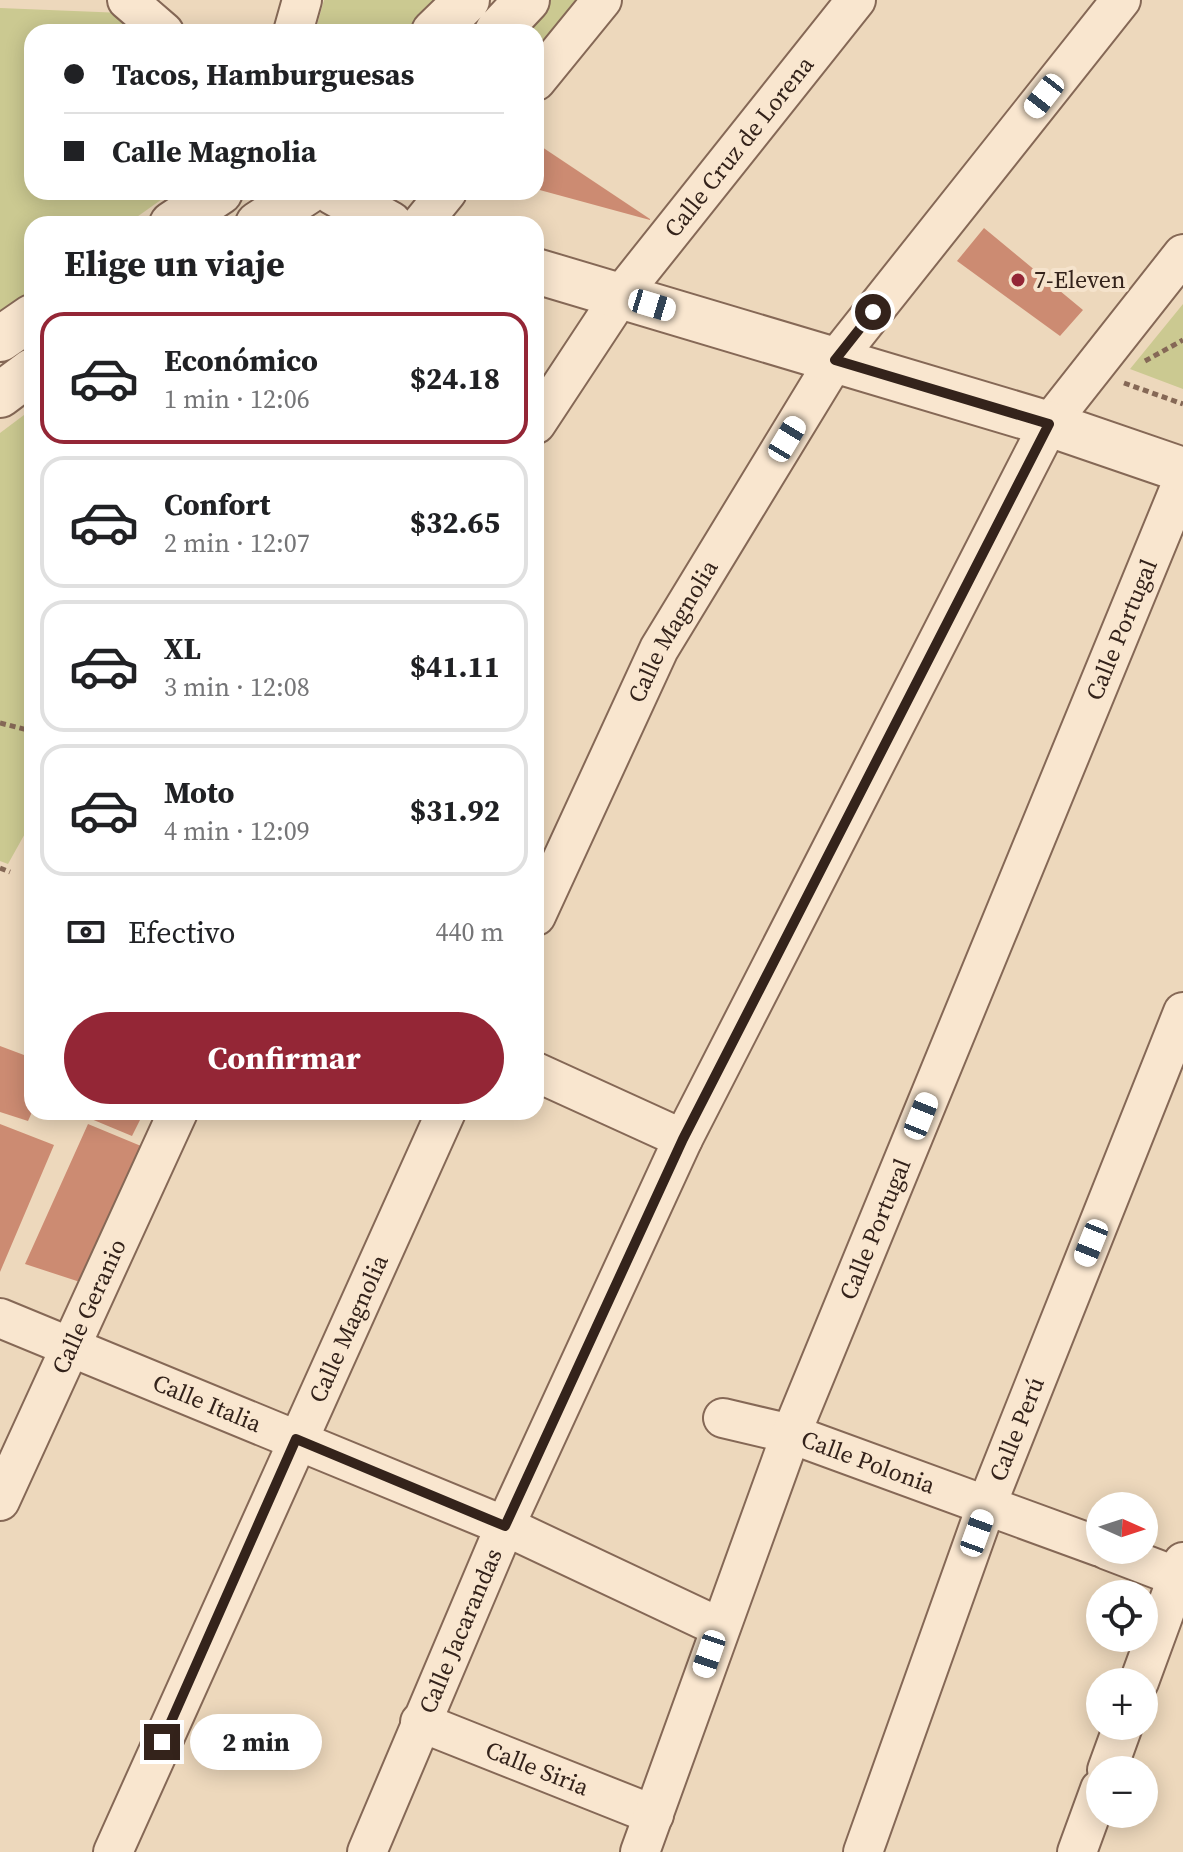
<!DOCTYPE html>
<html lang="es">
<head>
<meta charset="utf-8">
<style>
  :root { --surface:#fff; --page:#f2f2f2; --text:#202124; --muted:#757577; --line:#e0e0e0; --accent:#942636 }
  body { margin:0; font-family:"Source Serif 4",serif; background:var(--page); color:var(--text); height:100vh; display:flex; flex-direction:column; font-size:30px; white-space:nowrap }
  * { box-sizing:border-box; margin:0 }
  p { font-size:26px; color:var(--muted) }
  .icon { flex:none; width:44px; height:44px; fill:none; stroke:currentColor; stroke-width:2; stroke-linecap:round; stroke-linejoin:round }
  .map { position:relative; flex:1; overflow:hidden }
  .panel { position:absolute; left:24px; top:216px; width:520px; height:904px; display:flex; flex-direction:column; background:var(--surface); border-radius:24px; box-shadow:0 4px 20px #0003 }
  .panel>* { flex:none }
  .guide { position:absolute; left:24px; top:24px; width:520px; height:176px; border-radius:24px; box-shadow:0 4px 20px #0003; display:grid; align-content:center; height:176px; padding:0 40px; background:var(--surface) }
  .needle { width:52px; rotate:93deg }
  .fabs { position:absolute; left:1086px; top:1492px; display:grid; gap:16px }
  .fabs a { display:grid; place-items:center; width:72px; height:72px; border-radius:50%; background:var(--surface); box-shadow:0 4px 20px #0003; font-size:40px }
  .end { position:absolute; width:36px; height:36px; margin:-18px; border:10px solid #34231b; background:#fff; box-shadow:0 0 0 4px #fff }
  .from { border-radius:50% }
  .bubble { position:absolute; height:56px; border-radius:28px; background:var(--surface); box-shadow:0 4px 20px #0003; font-size:26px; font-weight:700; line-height:56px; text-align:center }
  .car { position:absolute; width:24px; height:48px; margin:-24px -12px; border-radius:10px; box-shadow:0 0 6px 2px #0007; background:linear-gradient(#fff 24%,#345 0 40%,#fff 0 76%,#345 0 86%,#fff 0) }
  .guide b { display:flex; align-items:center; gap:28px; height:76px; font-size:30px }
  .guide b+b { border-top:2px solid var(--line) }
  .guide i { width:20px; height:20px; background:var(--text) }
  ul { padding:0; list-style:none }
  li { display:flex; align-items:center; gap:24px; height:132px; margin:0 16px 12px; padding:0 24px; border:4px solid var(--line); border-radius:24px }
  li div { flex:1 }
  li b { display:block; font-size:30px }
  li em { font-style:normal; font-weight:700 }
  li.selected { border-color:var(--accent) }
  li>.icon { width:72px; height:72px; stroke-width:1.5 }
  h2 { padding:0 40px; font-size:36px; line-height:96px }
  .pay { display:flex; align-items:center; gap:20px; height:88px; padding:0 40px; font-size:30px }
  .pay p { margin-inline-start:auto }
  .button { display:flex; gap:16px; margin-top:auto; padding:16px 40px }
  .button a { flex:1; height:92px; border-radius:48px; background:var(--accent); color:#fff; font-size:32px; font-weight:700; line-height:92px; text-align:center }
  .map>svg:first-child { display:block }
</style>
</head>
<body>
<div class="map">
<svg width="1183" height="1852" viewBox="0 0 1183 1852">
  <rect width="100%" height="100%" fill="#edd8bc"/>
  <!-- green -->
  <path fill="#cbc991" d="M324,0H438L407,32H315Z
    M546,0H586L536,62V32H518Z
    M0,8L123,13L144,32H32V192H172L127,224H32V291L0,317Z
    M1183,304V389L1130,369Z
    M32,409V821L8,864L0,861V433Z"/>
  <!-- building -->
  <path fill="#cc8b72" d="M536,143L650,219V220L536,189Z
    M984,228L1083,310L1060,336L957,261Z
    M0,1046L32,1058V1112L28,1121L0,1112Z
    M85,1112H144L132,1136L84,1116Z
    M0,1124L54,1145L0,1272Z
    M88,1124L141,1146L80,1282L25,1264Z"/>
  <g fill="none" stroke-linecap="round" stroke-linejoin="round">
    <!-- minor casing -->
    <g stroke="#856856" stroke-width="42">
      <g id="minor">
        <path d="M127,0L164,32"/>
        <path d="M293,32L302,0"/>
        <path d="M536,81L602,0"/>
        <path d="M421,224L447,192"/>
        <path id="s1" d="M536,424L621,295L856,0"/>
        <path id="s2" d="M536,916L659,649L835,360L1121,0"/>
        <path d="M536,1072L683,1139"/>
        <path id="s3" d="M0,1318L505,1526L719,1627"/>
        <path id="s4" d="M723,1418L791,1434L1100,1547"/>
        <path id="s5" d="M0,1501L178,1112"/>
        <path d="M1107,1550L1183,1579"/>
        <path d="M1139,1682L1183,1562"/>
        <path id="s6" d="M420,1722L654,1815"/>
        <path d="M1107,1770L1123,1726"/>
        <path id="s7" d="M113,1852L446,1112"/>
        <path id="s8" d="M367,1852L505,1526L683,1139L1049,424L1183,254"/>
        <path id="s9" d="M640,1852L791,1434L1183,480"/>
        <path id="s10" d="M863,1852L987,1504L1183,1012"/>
        <path d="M1077,1852L1100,1789"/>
      </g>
    </g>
    <!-- tertiary casing -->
    <g stroke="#856856" stroke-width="48">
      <path id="tertiary" d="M434,32L467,0
        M497,32L527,0
        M333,192L390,224
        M172,224L220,192
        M258,224L307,192
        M536,271L1049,424L1183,470
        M0,339L32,317
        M0,395L32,371"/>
    </g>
    <!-- path -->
    <path stroke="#856856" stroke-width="5" stroke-dasharray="6 4" stroke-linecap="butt" d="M1145,361L1183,340
      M1124,383L1183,404
      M0,723L32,731
      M0,868L10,872"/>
    <!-- minor -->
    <use href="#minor" stroke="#f9e6cf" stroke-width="38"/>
    <!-- tertiary -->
    <use href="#tertiary" stroke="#f9e6cf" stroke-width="44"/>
  </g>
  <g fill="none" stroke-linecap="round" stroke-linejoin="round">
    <!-- route -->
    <path stroke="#34231b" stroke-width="10" d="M162,1742L296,1439L505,1526L683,1139L1049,424L835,360L873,312"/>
  </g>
  <!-- markers -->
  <circle fill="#942636" stroke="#f5e3cc" stroke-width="3" cx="1018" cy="280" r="8"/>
  <g text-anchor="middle" stroke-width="8" stroke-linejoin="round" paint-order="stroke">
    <!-- street labels -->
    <g font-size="24" fill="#34231b" stroke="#f5e3cc">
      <text dy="8" stroke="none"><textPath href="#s1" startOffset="344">Calle Cruz de Lorena</textPath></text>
      <text dy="8" stroke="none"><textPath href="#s9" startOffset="1314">Calle Portugal</textPath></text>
      <text dy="8" stroke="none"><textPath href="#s2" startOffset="316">Calle Magnolia</textPath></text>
      <text dy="8" stroke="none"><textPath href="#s9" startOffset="666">Calle Portugal</textPath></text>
      <text dy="8" stroke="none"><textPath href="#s5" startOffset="214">Calle Geranio</textPath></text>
      <text dy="8" stroke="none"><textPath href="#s7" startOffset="574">Calle Magnolia</textPath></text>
      <text dy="8" stroke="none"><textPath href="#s3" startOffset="224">Calle Italia</textPath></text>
      <text dy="8" stroke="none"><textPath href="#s10" startOffset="450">Calle Perú</textPath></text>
      <text dy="8" stroke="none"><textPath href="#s4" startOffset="152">Calle Polonia</textPath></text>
      <text dy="8" stroke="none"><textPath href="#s8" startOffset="240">Calle Jacarandas</textPath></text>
      <text dy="8" stroke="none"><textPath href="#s6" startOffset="126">Calle Siria</textPath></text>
    </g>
    <!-- poi labels -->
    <g font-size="24" fill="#34231b" stroke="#f5e3cc" text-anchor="start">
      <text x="1034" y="288">7-Eleven</text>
    </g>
  </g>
</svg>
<div class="fabs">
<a><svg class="needle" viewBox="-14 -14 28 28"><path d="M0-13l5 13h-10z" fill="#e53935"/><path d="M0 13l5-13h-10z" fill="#757577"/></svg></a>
<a><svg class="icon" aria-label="locate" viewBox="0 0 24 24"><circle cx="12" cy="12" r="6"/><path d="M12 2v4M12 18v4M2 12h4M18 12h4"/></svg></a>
<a>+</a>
<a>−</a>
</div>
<i class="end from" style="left:873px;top:312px"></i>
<i class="end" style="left:162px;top:1742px"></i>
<div class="bubble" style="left:190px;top:1714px;width:132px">2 min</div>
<i class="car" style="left:1044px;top:96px;rotate:218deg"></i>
<i class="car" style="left:652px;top:305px;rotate:107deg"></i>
<i class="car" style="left:787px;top:439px;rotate:31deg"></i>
<i class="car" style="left:921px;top:1116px;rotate:22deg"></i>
<i class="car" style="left:1091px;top:1243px;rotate:202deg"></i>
<i class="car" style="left:977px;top:1533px;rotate:20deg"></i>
<i class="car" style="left:709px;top:1654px;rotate:199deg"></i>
<div class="guide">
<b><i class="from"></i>Tacos, Hamburguesas</b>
<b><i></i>Calle Magnolia</b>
</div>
<section class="panel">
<h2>Elige un viaje</h2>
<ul>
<li class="selected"><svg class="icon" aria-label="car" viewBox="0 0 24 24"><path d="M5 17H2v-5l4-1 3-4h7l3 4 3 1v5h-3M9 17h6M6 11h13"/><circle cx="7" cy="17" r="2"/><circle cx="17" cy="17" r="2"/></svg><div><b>Económico</b><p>1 min · 12:06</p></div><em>$24.18</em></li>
<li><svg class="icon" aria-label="car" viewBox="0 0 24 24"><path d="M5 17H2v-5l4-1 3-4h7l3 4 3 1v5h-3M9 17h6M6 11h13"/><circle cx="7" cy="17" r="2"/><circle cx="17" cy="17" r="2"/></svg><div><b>Confort</b><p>2 min · 12:07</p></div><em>$32.65</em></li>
<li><svg class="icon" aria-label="car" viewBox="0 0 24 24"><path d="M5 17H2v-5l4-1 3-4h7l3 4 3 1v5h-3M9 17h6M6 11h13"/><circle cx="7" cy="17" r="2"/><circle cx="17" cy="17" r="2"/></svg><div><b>XL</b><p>3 min · 12:08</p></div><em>$41.11</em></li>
<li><svg class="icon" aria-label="car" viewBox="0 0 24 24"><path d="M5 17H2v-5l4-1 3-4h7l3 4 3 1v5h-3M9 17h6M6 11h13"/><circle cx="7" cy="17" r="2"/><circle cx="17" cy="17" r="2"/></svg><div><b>Moto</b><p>4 min · 12:09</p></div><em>$31.92</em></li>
</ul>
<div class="pay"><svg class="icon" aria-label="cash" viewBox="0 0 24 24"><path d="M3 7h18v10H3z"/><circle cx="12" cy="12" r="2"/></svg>Efectivo<p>440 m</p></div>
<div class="button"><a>Confirmar</a></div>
</section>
</div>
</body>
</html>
